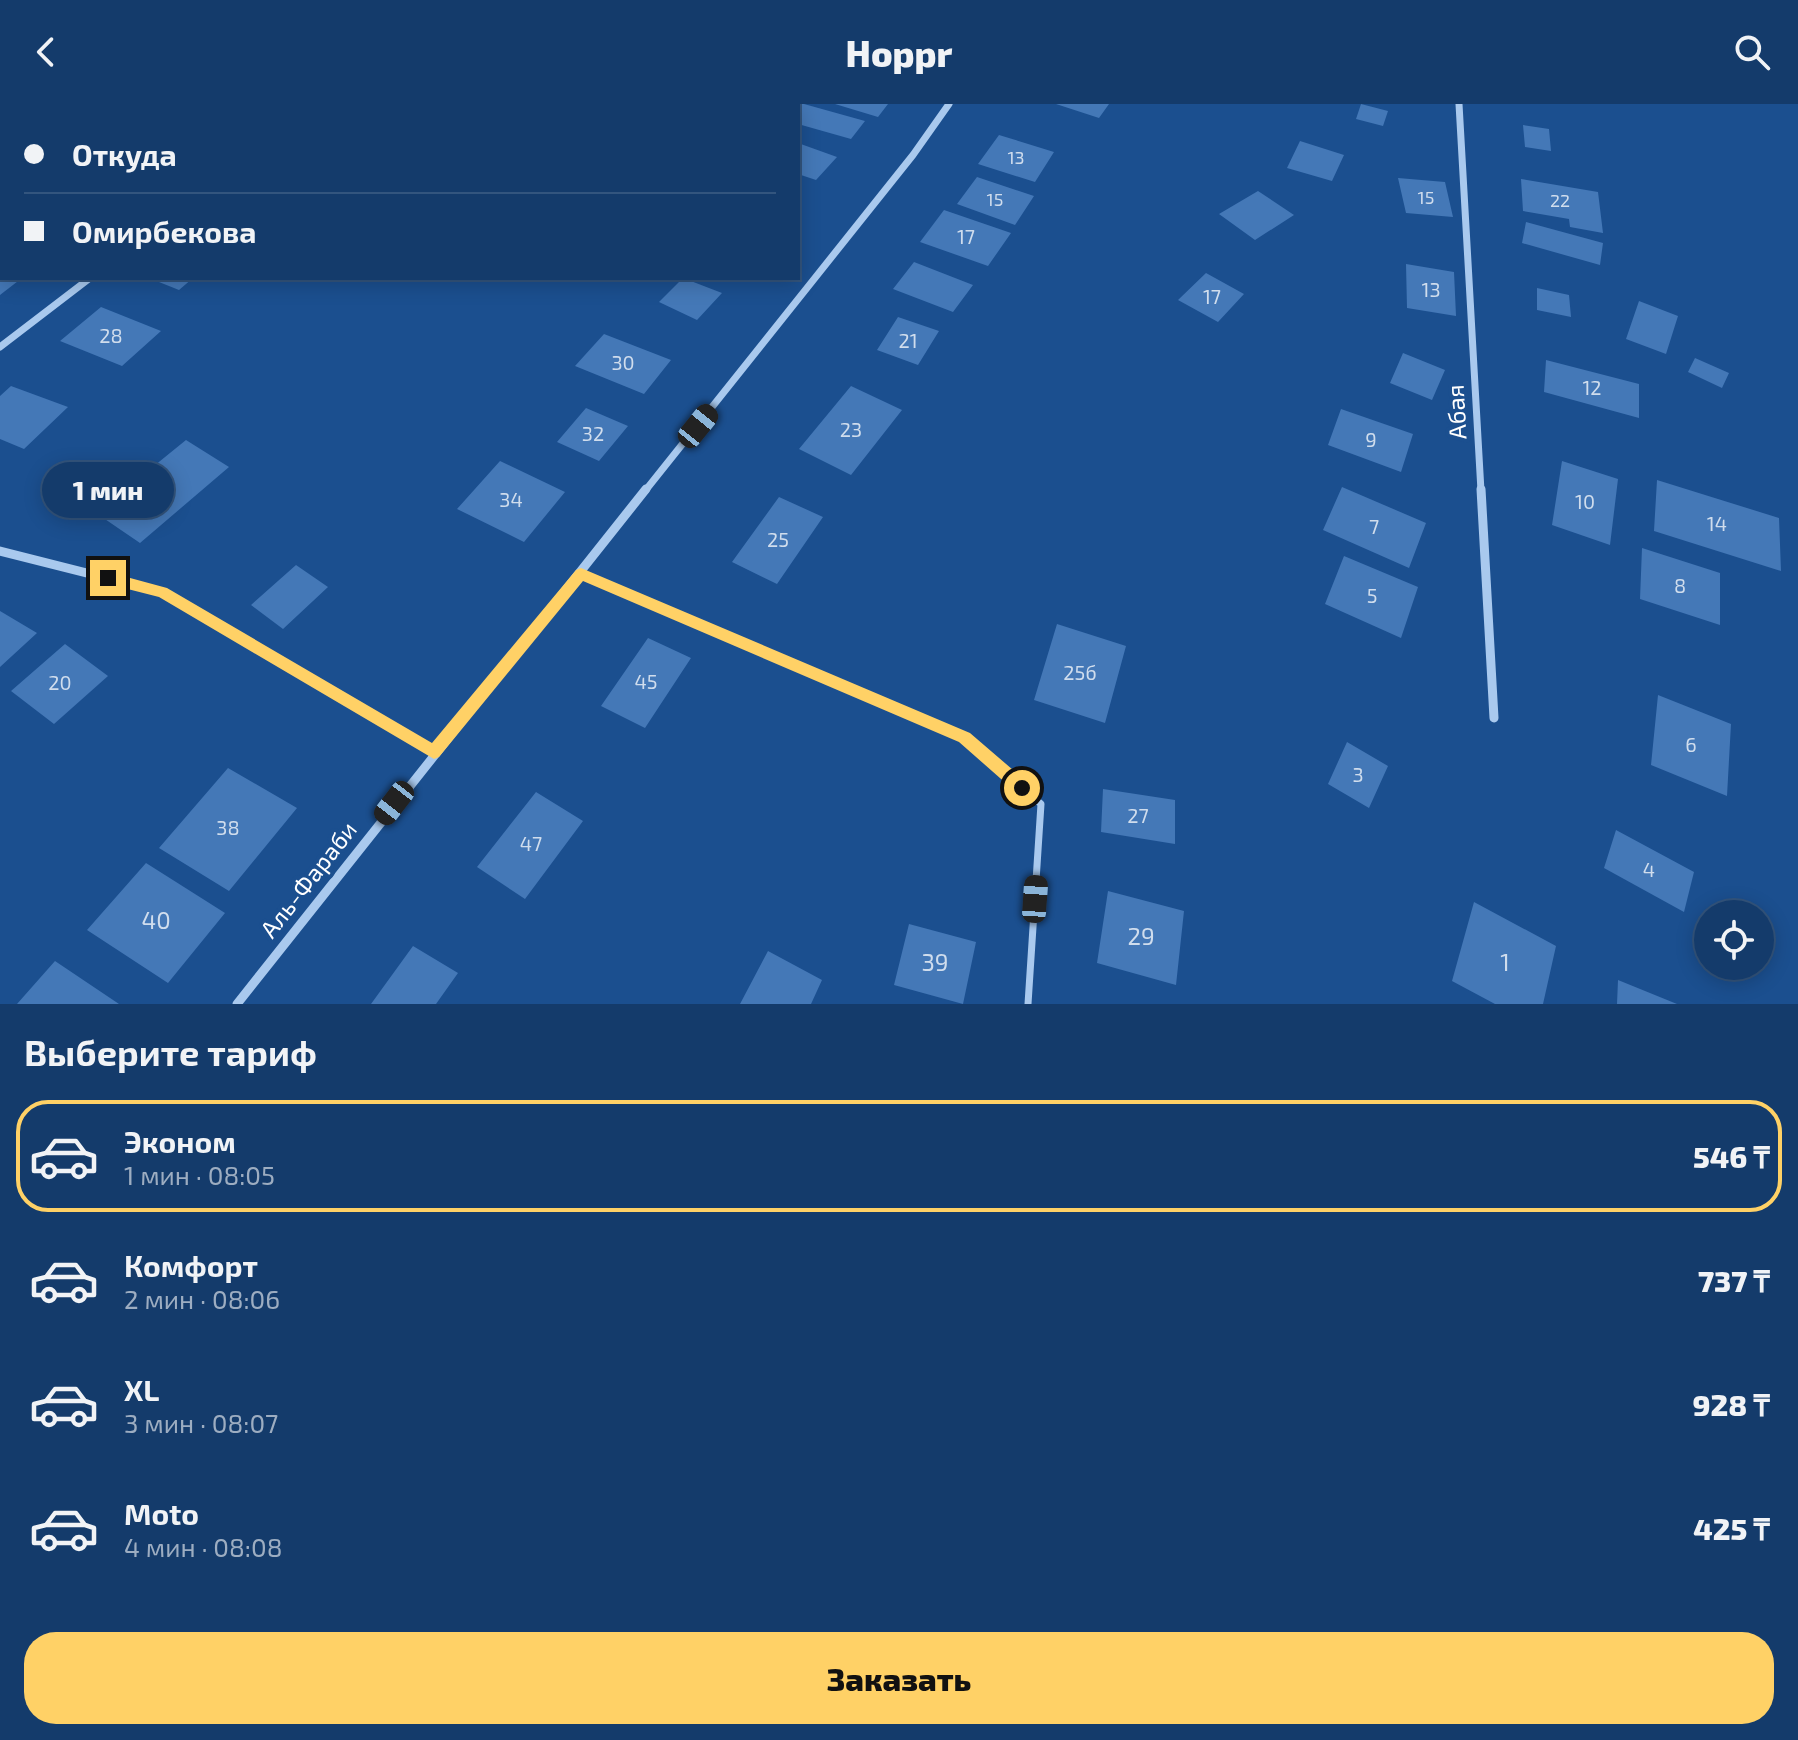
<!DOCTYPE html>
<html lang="ru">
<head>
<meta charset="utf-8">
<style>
  :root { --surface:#143b6b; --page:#214673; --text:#f1f3f6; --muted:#9dadc1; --line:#33557e; --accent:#ffd166 }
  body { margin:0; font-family:"Exo 2",sans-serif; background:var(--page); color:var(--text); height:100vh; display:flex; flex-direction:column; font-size:30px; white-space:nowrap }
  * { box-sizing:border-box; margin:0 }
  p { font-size:26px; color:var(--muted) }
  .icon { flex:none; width:44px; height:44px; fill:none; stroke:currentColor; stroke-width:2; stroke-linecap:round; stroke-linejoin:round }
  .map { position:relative; height:900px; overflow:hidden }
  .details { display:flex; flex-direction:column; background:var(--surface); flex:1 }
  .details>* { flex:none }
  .top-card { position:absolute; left:0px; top:0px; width:800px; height:176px; box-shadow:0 4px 20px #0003,0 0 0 2px var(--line); display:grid; align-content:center; height:176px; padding:0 24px; background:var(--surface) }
  .fabs { position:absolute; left:1694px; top:796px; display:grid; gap:16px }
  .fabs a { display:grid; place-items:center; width:80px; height:80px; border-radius:50%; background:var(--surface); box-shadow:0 4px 20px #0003,0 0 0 2px var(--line); font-size:40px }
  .end { position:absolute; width:36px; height:36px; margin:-18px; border:10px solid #ffd166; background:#111; box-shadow:0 0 0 4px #111 }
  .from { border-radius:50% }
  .bubble { position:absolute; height:56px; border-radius:28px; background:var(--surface); box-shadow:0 4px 20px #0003,0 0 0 2px var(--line); font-size:26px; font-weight:800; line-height:56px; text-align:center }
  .car { position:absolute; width:24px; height:48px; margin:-24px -12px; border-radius:10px; box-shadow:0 0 6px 2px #0007; background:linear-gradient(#222 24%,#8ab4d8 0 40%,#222 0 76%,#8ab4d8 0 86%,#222 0) }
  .top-card b { display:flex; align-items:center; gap:28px; height:76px; font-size:30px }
  .top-card b+b { border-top:2px solid var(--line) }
  .top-card i { width:20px; height:20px; background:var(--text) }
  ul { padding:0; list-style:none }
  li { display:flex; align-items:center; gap:24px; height:112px; margin:0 16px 12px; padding:0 8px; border:4px solid transparent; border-radius:32px }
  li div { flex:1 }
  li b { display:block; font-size:30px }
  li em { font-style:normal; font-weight:800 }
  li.active { border-color:var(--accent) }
  li>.icon { width:72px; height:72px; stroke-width:1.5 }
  h2 { padding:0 24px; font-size:36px; line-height:96px }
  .cta { display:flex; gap:16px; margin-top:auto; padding:16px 24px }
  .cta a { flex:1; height:92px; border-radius:32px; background:var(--accent); color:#111; font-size:32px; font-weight:800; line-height:92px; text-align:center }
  header { display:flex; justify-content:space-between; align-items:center; height:104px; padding:0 24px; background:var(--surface); font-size:36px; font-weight:800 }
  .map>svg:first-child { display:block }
</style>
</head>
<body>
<header><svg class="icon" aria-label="back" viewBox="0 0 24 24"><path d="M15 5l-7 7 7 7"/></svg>Hoppr<svg class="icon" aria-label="search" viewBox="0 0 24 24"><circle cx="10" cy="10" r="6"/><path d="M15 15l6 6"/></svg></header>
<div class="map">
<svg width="1798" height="900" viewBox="0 0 1798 900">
  <rect width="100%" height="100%" fill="#1b4f8f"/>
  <!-- building -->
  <path fill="#4478b7" d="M798,0H804L865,17L851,35L798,20Z
    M835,0H888L878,13Z
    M1056,0H1109L1099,14Z
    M1361,0L1388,7L1383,22L1356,15Z
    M1523,21L1549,25L1551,47L1525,43Z
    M999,31L1054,48L1035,78L978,60Z
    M1300,37L1344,51L1332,77L1287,64Z
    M798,39L837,53L816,76L798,70Z
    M977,73L1034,92L1015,121L957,100Z
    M1398,74L1445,78L1453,113L1406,109Z
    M1521,75L1598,88L1603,129L1570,123L1569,115L1523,107Z
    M1258,87L1294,111L1255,136L1219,110Z
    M944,106L1011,129L988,162L920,138Z
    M1526,118L1603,139L1600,161L1522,139Z
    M914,158L973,181L953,208L893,185Z
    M1406,160L1454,168L1456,212L1407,204Z
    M1206,169L1244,190L1218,218L1178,196Z
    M0,174H22L0,191Z
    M149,174H193L179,186Z
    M683,174L722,189L697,216L659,198Z
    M1537,184L1569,191L1571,213L1537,206Z
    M1639,197L1678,212L1666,250L1626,235Z
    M101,203L161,227L122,262L60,237Z
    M898,213L939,227L918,261L877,246Z
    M604,230L671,256L644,290L575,262Z
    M1403,249L1445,266L1432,296L1390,279Z
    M1695,254L1729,269L1722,284L1688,268Z
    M1546,256L1639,280V314L1544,288Z
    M11,282L68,303L24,345L0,335V292Z
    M851,282L902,306L851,371L799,345Z
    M586,304L628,322L599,357L557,338Z
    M1341,305L1413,330L1401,368L1328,341Z
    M186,336L229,363L140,439L96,409Z
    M500,357L565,388L524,438L457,405Z
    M1562,357L1618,375L1610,441L1552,421Z
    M1657,376L1779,414L1781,467L1654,427Z
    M1342,383L1426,419L1409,464L1323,426Z
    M779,393L823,413L777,480L732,458Z
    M1642,444L1720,469V521L1640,495Z
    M1344,452L1418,483L1401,534L1325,500Z
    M296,461L328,483L283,525L251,501Z
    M0,507L37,529L0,563Z
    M1057,520L1126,542L1105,619L1034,596Z
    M648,534L691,554L645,624L601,602Z
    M65,540L108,572L54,620L11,587Z
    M1658,591L1731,620L1727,692L1651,661Z
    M1347,638L1388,662L1369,704L1328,680Z
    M228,664L297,704L229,787L159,744Z
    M1103,685L1175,696V740L1101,728Z
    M536,688L583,717L525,795L477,763Z
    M1616,726L1694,768L1684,808L1604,764Z
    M146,759L225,809L168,879L87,826Z
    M1108,787L1184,807L1176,881L1097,859Z
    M1474,798L1556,842L1543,900H1495L1452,877Z
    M909,820L976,838L963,900L894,881Z
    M413,842L458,869L436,900H371Z
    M768,847L822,876L811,900H740Z
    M55,857L119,900H17Z
    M1618,876L1677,900H1617Z"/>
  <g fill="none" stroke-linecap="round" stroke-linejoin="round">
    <!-- service -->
    <path stroke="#a9c9ee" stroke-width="7" d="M581,470L964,634L1041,700L1028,900"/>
    <!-- minor-far1 -->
    <path stroke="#a9c9ee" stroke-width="7" d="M1459,0L1481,387
      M314,2L317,0
      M0,243L90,174
      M645,387L913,51L949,0"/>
    <!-- minor -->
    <path stroke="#a9c9ee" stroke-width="9" d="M1481,385L1494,614
      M0,447L162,488L434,648
      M237,900L646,385"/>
  </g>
  <!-- route -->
  <path fill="#ffd166" d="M581,464L970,629L1027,678V689H1017L959,638L583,477L439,653L434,655L159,493L108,480L101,474L108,468L167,484L432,639L576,466Z"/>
  <g text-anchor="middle" stroke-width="8" stroke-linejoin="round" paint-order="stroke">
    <!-- far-number labels -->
    <g font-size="18" fill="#d0dded">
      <text x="1016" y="60">13</text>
      <text x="1426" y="100">15</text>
      <text x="995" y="102">15</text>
      <text x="1560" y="103">22</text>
    </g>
    <!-- number labels -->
    <g font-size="20" fill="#d0dded">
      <text x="966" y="140">17</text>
      <text x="1431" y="193">13</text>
      <text x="1212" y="200">17</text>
      <text x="111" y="239">28</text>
      <text x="908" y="244">21</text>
      <text x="623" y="266">30</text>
      <text x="1592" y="291">12</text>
      <text x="851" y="333">23</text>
      <text x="593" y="337">32</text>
      <text x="1371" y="343">9</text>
      <text x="511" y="403">34</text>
      <text x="1585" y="405">10</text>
      <text x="1717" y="427">14</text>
      <text x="1374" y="430">7</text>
      <text x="778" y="443">25</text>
      <text x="1680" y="489">8</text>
      <text x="1372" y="499">5</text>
      <text x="1080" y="576">25б</text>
      <text x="646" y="585">45</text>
      <text x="60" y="586">20</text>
      <text x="1691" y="648">6</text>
      <text x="1358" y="678">3</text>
      <text x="1138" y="719">27</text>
      <text x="228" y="731">38</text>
      <text x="531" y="747">47</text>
      <text x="1649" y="773">4</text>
    </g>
    <!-- street labels -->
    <g font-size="24" fill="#fff" stroke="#1b4f8f">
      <text transform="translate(1457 308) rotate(-93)" y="8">Абая</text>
      <text transform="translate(309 776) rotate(-52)" y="8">Аль-Фараби</text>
    </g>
    <!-- near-number labels -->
    <g font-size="24" fill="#d0dded">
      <text x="156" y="825">40</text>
      <text x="1141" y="841">29</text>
      <text x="935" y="867">39</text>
      <text x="1505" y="867">1</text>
    </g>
  </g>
</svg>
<div class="fabs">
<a><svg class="icon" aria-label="locate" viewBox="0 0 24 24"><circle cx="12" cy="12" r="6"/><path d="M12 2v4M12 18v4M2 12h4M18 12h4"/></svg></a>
</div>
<i class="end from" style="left:1022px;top:684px"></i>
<i class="end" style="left:108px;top:474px"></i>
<div class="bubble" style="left:42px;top:358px;width:132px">1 мин</div>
<i class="car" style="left:698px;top:322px;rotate:39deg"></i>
<i class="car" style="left:394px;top:699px;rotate:218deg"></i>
<i class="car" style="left:1035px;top:795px;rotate:4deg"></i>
<div class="top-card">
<b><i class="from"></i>Откуда</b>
<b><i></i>Омирбекова</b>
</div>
</div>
<section class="details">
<h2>Выберите тариф</h2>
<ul>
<li class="active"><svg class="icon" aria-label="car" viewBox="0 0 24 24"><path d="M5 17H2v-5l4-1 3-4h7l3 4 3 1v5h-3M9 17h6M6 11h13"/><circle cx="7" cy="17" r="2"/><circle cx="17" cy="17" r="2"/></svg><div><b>Эконом</b><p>1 мин · 08:05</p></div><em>546 ₸</em></li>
<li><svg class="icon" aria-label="car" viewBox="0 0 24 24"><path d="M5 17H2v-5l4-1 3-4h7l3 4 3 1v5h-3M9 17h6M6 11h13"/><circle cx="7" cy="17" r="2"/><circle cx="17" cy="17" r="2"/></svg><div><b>Комфорт</b><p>2 мин · 08:06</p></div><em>737 ₸</em></li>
<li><svg class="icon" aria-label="car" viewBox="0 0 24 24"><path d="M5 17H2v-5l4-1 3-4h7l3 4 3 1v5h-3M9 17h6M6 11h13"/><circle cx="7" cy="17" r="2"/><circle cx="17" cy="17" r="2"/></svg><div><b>XL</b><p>3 мин · 08:07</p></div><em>928 ₸</em></li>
<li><svg class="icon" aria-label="car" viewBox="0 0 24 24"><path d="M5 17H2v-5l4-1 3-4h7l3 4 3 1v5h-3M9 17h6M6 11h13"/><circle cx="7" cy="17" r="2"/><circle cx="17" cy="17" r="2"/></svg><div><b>Moto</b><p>4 мин · 08:08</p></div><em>425 ₸</em></li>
</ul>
<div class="cta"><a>Заказать</a></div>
</section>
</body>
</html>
